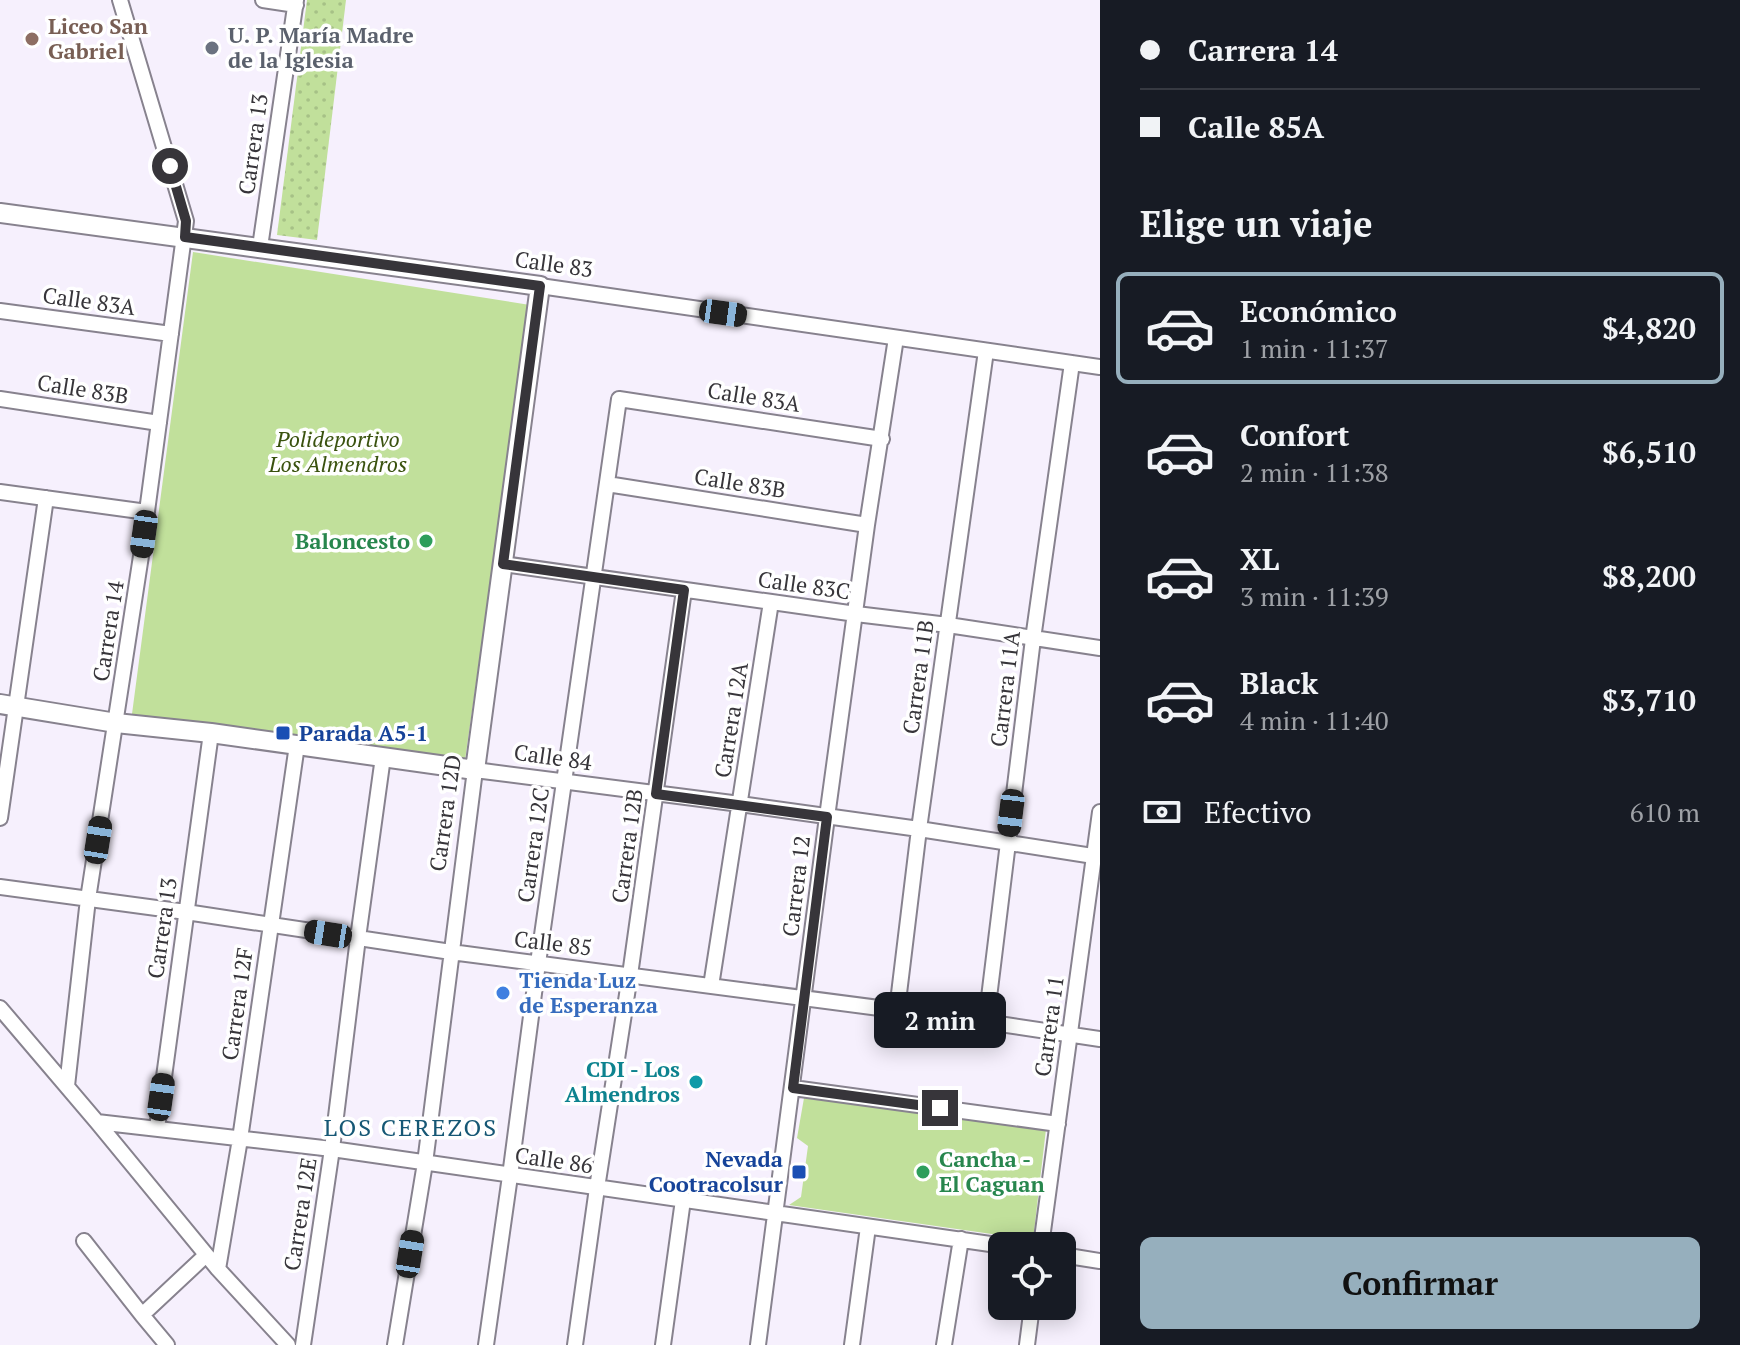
<!DOCTYPE html>
<html lang="es">
<head>
<meta charset="utf-8">
<style>
  :root { --surface:#171b24; --page:#20242c; --text:#f1f3f6; --muted:#9ea1a6; --line:#363941; --accent:#96afbd }
  body { margin:0; font-family:"PT Serif",serif; background:var(--page); color:var(--text); height:100vh; display:flex; flex-direction:column; font-size:30px; white-space:nowrap }
  * { box-sizing:border-box; margin:0 }
  p { font-size:26px; color:var(--muted) }
  .icon { flex:none; width:44px; height:44px; fill:none; stroke:currentColor; stroke-width:2; stroke-linecap:round; stroke-linejoin:round }
  .map { position:relative; flex:1; overflow:hidden }
  .details { display:flex; flex-direction:column; background:var(--surface); width:640px }
  .details>* { flex:none }
  .guide { display:grid; align-content:center; height:176px; padding:0 40px; background:var(--surface) }
  .buttons { position:absolute; left:988px; top:1232px; display:grid; gap:16px }
  .buttons a { display:grid; place-items:center; width:88px; height:88px; border-radius:12px; background:var(--surface); box-shadow:0 4px 20px #0003; font-size:40px }
  .end { position:absolute; width:36px; height:36px; margin:-18px; border:10px solid #37353a; background:#fff; box-shadow:0 0 0 4px #fff }
  .from { border-radius:50% }
  .bubble { position:absolute; height:56px; border-radius:12px; background:var(--surface); box-shadow:0 4px 20px #0003; font-size:26px; font-weight:600; line-height:56px; text-align:center }
  .car { position:absolute; width:24px; height:48px; margin:-24px -12px; border-radius:10px; box-shadow:0 0 6px 2px #0007; background:linear-gradient(#222 24%,#8ab4d8 0 40%,#222 0 76%,#8ab4d8 0 86%,#222 0) }
  .guide b { display:flex; align-items:center; gap:28px; height:76px; font-size:30px }
  .guide b+b { border-top:2px solid var(--line) }
  .guide i { width:20px; height:20px; background:var(--text) }
  ul { padding:0; list-style:none }
  li { display:flex; align-items:center; gap:24px; height:112px; margin:0 16px 12px; padding:0 24px; border:4px solid transparent; border-radius:12px }
  li div { flex:1 }
  li b { display:block; font-size:30px }
  li em { font-style:normal; font-weight:600 }
  li.current { border-color:var(--accent) }
  li>.icon { width:72px; height:72px; stroke-width:1.5 }
  h2 { padding:0 40px; font-size:36px; line-height:96px }
  .pay { display:flex; align-items:center; gap:20px; height:88px; padding:0 40px; font-size:30px }
  .pay p { margin-inline-start:auto }
  .cta { display:flex; gap:16px; margin-top:auto; padding:16px 40px }
  .cta a { flex:1; height:92px; border-radius:12px; background:var(--accent); color:#111; font-size:32px; font-weight:600; line-height:92px; text-align:center }
  main { display:flex; flex:1; min-height:0 }
  .map>svg:first-child { display:block }
</style>
</head>
<body>
<main>
<div class="map">
<svg width="1100" height="1345" viewBox="0 0 1100 1345">
  <defs>
    <pattern id="grass-dots" width="8" height="8" patternUnits="userSpaceOnUse" patternTransform="scale(2)"><rect width="8" height="8" fill="#c1e09b"/><path d="M2 2h.1M6 6h.1" fill="none" stroke="#a6c186" stroke-width="1.8" stroke-linecap="round"/></pattern>
  </defs>
  <rect width="100%" height="100%" fill="#f6f0fd"/>
  <!-- grass -->
  <path fill="url(#grass-dots)" d="M307,0H346L317,240L277,235Z"/>
  <!-- green -->
  <path fill="#c1e09b" d="M193,252L530,305L465,760L132,714Z
    M804,1098L1046,1129L1033,1240L789,1205L801,1197L808,1146L797,1138Z"/>
  <g fill="none" stroke-linecap="round" stroke-linejoin="round">
    <!-- minor casing -->
    <g stroke="#87828e" stroke-width="18">
      <path id="minor" d="M263,0L296,5
        M260,247L296,0
        M540,286L1100,367
        M0,311L171,334
        M0,399L159,423
        M607,484L867,525
        M0,492L147,512
        M503,564L856,614L948,625L1100,648
        M0,818L46,498
        M0,887L186,912L451,952L986,1022L1100,1039
        M711,986L771,602
        M0,1008L97,1122L218,1269L288,1345
        M897,1010L919,829L986,351
        M986,1022L1033,639L1072,363
        M67,1086L88,899L141,556L186,221L120,0
        M793,1088L1058,1124
        M97,1122L332,1149L1004,1246
        M157,1128L211,733
        M84,1241L142,1315L167,1345
        M1041,1246L1100,812
        M1062,1255L1100,1261
        M218,1269L240,1139L297,745
        M142,1315L206,1255
        M303,1345L332,1149L358,938L383,757
        M395,1345L425,1163L475,770L740,804L919,829L1100,857
        M486,1345L510,1176L538,963L619,399L882,439
        M575,1345L597,1188L630,975L684,590
        M663,1345L683,1200
        M758,1345L827,817L867,525L896,338
        M852,1345L868,1227
        M944,1345L961,1239
        M1027,1345L1032,1306"/>
    </g>
    <!-- tertiary casing -->
    <g stroke="#87828e" stroke-width="22">
      <path id="tertiary" d="M0,213L540,286L475,770L211,733L116,723L0,704"/>
    </g>
    <!-- minor -->
    <use href="#minor" stroke="#fff" stroke-width="14"/>
    <!-- tertiary -->
    <use href="#tertiary" stroke="#fff" stroke-width="18"/>
  </g>
  <g fill="none" stroke-linecap="round" stroke-linejoin="round">
    <!-- route -->
    <path stroke="#37353a" stroke-width="10" d="M170,166L186,221L185,237L540,286L503,564L684,590L656,794L827,817L793,1088L940,1108"/>
  </g>
  <!-- markers -->
  <circle fill="#8d6e63" stroke="#fff" stroke-width="3" cx="32" cy="39" r="8"/>
  <circle fill="#6b7280" stroke="#fff" stroke-width="3" cx="212" cy="48" r="8"/>
  <g fill="#2e9e5b" stroke="#fff" stroke-width="3">
    <circle cx="426" cy="541" r="8"/>
    <circle cx="923" cy="1172" r="8"/>
  </g>
  <g fill="#1a4fb4" stroke="#fff" stroke-width="3">
    <rect x="275" y="725" width="16" height="16" rx="4"/>
    <rect x="791" y="1164" width="16" height="16" rx="4"/>
  </g>
  <circle fill="#3f7fe0" stroke="#fff" stroke-width="3" cx="503" cy="993" r="8"/>
  <circle fill="#0f9aa8" stroke="#fff" stroke-width="3" cx="696" cy="1082" r="8"/>
  <g text-anchor="middle" stroke-width="7" stroke-linejoin="round" paint-order="stroke">
    <!-- education labels -->
    <g font-size="22" font-weight="bold" fill="#785e54" stroke="#fff" text-anchor="start">
      <text x="48" y="34">Liceo San<tspan x="48" dy="25">Gabriel</tspan></text>
    </g>
    <!-- worship labels -->
    <g font-size="22" font-weight="bold" fill="#5b616d" stroke="#fff" text-anchor="start">
      <text x="228" y="43">U. P. María Madre<tspan x="228" dy="25">de la Iglesia</tspan></text>
    </g>
    <!-- street labels -->
    <g font-size="22" fill="#37353a" stroke="#fff">
      <text transform="translate(253 144) rotate(-82)" y="8">Carrera 13</text>
      <text transform="translate(554 264) rotate(8)" y="8">Calle 83</text>
      <text transform="translate(89 301) rotate(8)" y="8">Calle 83A</text>
      <text transform="translate(83 389) rotate(9)" y="8">Calle 83B</text>
      <text transform="translate(754 397) rotate(9)" y="8">Calle 83A</text>
      <text transform="translate(740 483) rotate(9)" y="8">Calle 83B</text>
      <text transform="translate(804 585) rotate(8)" y="8">Calle 83C</text>
      <text transform="translate(108 631) rotate(-81)" y="8">Carrera 14</text>
      <text transform="translate(918 677) rotate(-82)" y="8">Carrera 11B</text>
      <text transform="translate(1005 689) rotate(-83)" y="8">Carrera 11A</text>
      <text transform="translate(731 720) rotate(-81)" y="8">Carrera 12A</text>
      <text transform="translate(553 757) rotate(8)" y="8">Calle 84</text>
      <text transform="translate(445 813) rotate(-82)" y="8">Carrera 12D</text>
      <text transform="translate(533 845) rotate(-82)" y="8">Carrera 12C</text>
      <text transform="translate(627 846) rotate(-82)" y="8">Carrera 12B</text>
      <text transform="translate(796 886) rotate(-83)" y="8">Carrera 12</text>
      <text transform="translate(162 928) rotate(-82)" y="8">Carrera 13</text>
      <text transform="translate(553 943) rotate(7)" y="8">Calle 85</text>
      <text transform="translate(237 1004) rotate(-82)" y="8">Carrera 12F</text>
      <text transform="translate(1049 1026) rotate(-82)" y="8">Carrera 11</text>
      <text transform="translate(554 1160) rotate(8)" y="8">Calle 86</text>
      <text transform="translate(300 1214) rotate(-81)" y="8">Carrera 12E</text>
    </g>
    <!-- park labels -->
    <g font-size="22" font-style="italic" fill="#3a520f" stroke="#fff">
      <text x="338" y="447">Polideportivo<tspan x="338" dy="25">Los Almendros</tspan></text>
    </g>
    <!-- leisure labels -->
    <g font-size="22" font-weight="bold" fill="#27864d" stroke="#fff" text-anchor="end">
      <text x="410" y="549">Baloncesto</text>
      <text x="939" y="1167" text-anchor="start">Cancha -<tspan x="939" dy="25">El Caguan</tspan></text>
    </g>
    <!-- transit labels -->
    <g font-size="22" font-weight="bold" fill="#164399" stroke="#fff" text-anchor="start">
      <text x="299" y="741">Parada A5-1</text>
      <text x="783" y="1167" text-anchor="end">Nevada<tspan x="783" dy="25">Cootracolsur</tspan></text>
    </g>
    <!-- shop labels -->
    <g font-size="22" font-weight="bold" fill="#366cbe" stroke="#fff" text-anchor="start">
      <text x="519" y="988">Tienda Luz<tspan x="519" dy="25">de Esperanza</tspan></text>
    </g>
    <!-- culture labels -->
    <g font-size="22" font-weight="bold" fill="#0d838f" stroke="#fff" text-anchor="end">
      <text x="680" y="1077">CDI - Los<tspan x="680" dy="25">Almendros</tspan></text>
    </g>
    <!-- neighbourhood labels -->
    <g font-size="24" letter-spacing="2" fill="#165775" stroke="#fff">
      <text x="411" y="1136">LOS CEREZOS</text>
    </g>
  </g>
</svg>
<div class="buttons">
<a><svg class="icon" aria-label="locate" viewBox="0 0 24 24"><circle cx="12" cy="12" r="6"/><path d="M12 2v4M12 18v4M2 12h4M18 12h4"/></svg></a>
</div>
<i class="end from" style="left:170px;top:166px"></i>
<i class="end" style="left:940px;top:1108px"></i>
<div class="bubble" style="left:874px;top:992px;width:132px">2 min</div>
<i class="car" style="left:723px;top:313px;rotate:98deg"></i>
<i class="car" style="left:144px;top:534px;rotate:188deg"></i>
<i class="car" style="left:1011px;top:813px;rotate:187deg"></i>
<i class="car" style="left:98px;top:840px;rotate:9deg"></i>
<i class="car" style="left:328px;top:934px;rotate:279deg"></i>
<i class="car" style="left:161px;top:1097px;rotate:8deg"></i>
<i class="car" style="left:410px;top:1254px;rotate:9deg"></i>
</div>
<section class="details">
<div class="guide">
<b><i class="from"></i>Carrera 14</b>
<b><i></i>Calle 85A</b>
</div>
<h2>Elige un viaje</h2>
<ul>
<li class="current"><svg class="icon" aria-label="car" viewBox="0 0 24 24"><path d="M5 17H2v-5l4-1 3-4h7l3 4 3 1v5h-3M9 17h6M6 11h13"/><circle cx="7" cy="17" r="2"/><circle cx="17" cy="17" r="2"/></svg><div><b>Económico</b><p>1 min · 11:37</p></div><em>$4,820</em></li>
<li><svg class="icon" aria-label="car" viewBox="0 0 24 24"><path d="M5 17H2v-5l4-1 3-4h7l3 4 3 1v5h-3M9 17h6M6 11h13"/><circle cx="7" cy="17" r="2"/><circle cx="17" cy="17" r="2"/></svg><div><b>Confort</b><p>2 min · 11:38</p></div><em>$6,510</em></li>
<li><svg class="icon" aria-label="car" viewBox="0 0 24 24"><path d="M5 17H2v-5l4-1 3-4h7l3 4 3 1v5h-3M9 17h6M6 11h13"/><circle cx="7" cy="17" r="2"/><circle cx="17" cy="17" r="2"/></svg><div><b>XL</b><p>3 min · 11:39</p></div><em>$8,200</em></li>
<li><svg class="icon" aria-label="car" viewBox="0 0 24 24"><path d="M5 17H2v-5l4-1 3-4h7l3 4 3 1v5h-3M9 17h6M6 11h13"/><circle cx="7" cy="17" r="2"/><circle cx="17" cy="17" r="2"/></svg><div><b>Black</b><p>4 min · 11:40</p></div><em>$3,710</em></li>
</ul>
<div class="pay"><svg class="icon" aria-label="cash" viewBox="0 0 24 24"><path d="M3 7h18v10H3z"/><circle cx="12" cy="12" r="2"/></svg>Efectivo<p>610 m</p></div>
<div class="cta"><a>Confirmar</a></div>
</section>
</main>
</body>
</html>
